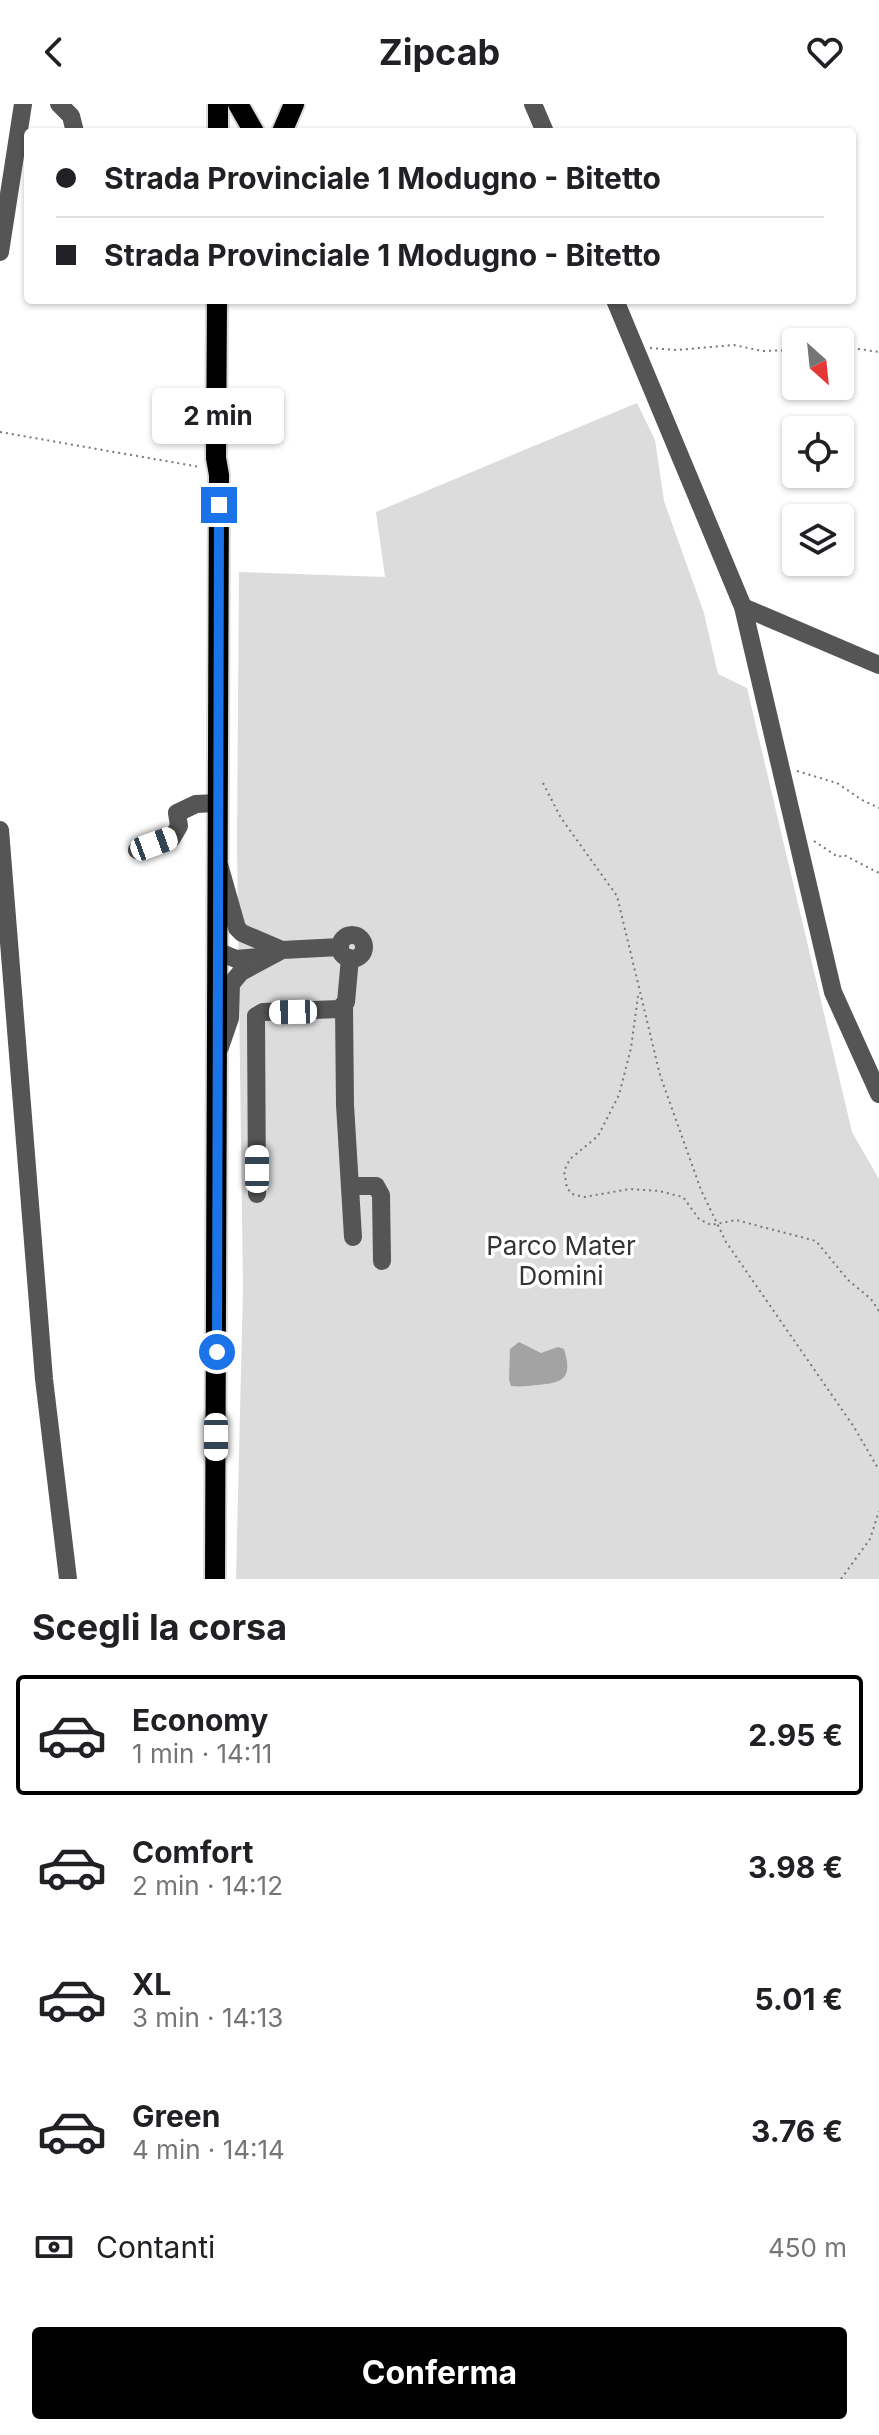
<!DOCTYPE html>
<html lang="it">
<head>
<meta charset="utf-8">
<style>
  :root { --surface:#fff; --page:#f6f6f6; --text:#202124; --muted:#757577; --line:#e0e0e0; --accent:#000 }
  body { margin:0; font-family:Inter,sans-serif; background:var(--page); color:var(--text); height:100vh; display:flex; flex-direction:column; font-size:30px; white-space:nowrap }
  * { box-sizing:border-box; margin:0 }
  p { font-size:26px; color:var(--muted) }
  .icon { flex:none; width:44px; height:44px; fill:none; stroke:currentColor; stroke-width:2; stroke-linecap:round; stroke-linejoin:round }
  .map { position:relative; height:1475px; overflow:hidden }
  .side { display:flex; flex-direction:column; background:var(--surface); flex:1 }
  .side>* { flex:none }
  .hud { position:absolute; left:24px; top:24px; width:832px; height:176px; border-radius:8px; box-shadow:0 2px 6px #0004; display:grid; align-content:center; height:176px; padding:0 32px; background:var(--surface) }
  .needle { width:52px; rotate:153deg }
  .fabs { position:absolute; left:782px; top:224px; display:grid; gap:16px }
  .fabs a { display:grid; place-items:center; width:72px; height:72px; border-radius:8px; background:var(--surface); box-shadow:0 2px 6px #0004; font-size:40px }
  .end { position:absolute; width:36px; height:36px; margin:-18px; border:10px solid #1a73e8; background:#fff; box-shadow:0 0 0 4px #fff }
  .from { border-radius:50% }
  .bubble { position:absolute; height:56px; border-radius:8px; background:var(--surface); box-shadow:0 2px 6px #0004; font-size:26px; font-weight:700; line-height:56px; text-align:center }
  .car { position:absolute; width:24px; height:48px; margin:-24px -12px; border-radius:10px; box-shadow:0 0 6px 2px #0007; background:linear-gradient(#fff 24%,#345 0 40%,#fff 0 76%,#345 0 86%,#fff 0) }
  .hud b { display:flex; align-items:center; gap:28px; height:76px; font-size:30px }
  .hud b+b { border-top:2px solid var(--line) }
  .hud i { width:20px; height:20px; background:var(--text) }
  ul { padding:0; list-style:none }
  li { display:flex; align-items:center; gap:24px; height:120px; margin:0 16px 12px; padding:0 16px; border:4px solid transparent; border-radius:8px }
  li div { flex:1 }
  li b { display:block; font-size:30px }
  li em { font-style:normal; font-weight:700 }
  li.selected { border-color:var(--accent) }
  li>.icon { width:72px; height:72px; stroke-width:1.5 }
  h2 { padding:0 32px; font-size:36px; line-height:96px }
  .pay { display:flex; align-items:center; gap:20px; height:88px; padding:0 32px; font-size:30px }
  .pay p { margin-inline-start:auto }
  .cta { display:flex; gap:16px; margin-top:auto; padding:16px 32px }
  .cta a { flex:1; height:92px; border-radius:8px; background:var(--accent); color:#fff; font-size:32px; font-weight:700; line-height:92px; text-align:center }
  header { display:flex; justify-content:space-between; align-items:center; height:104px; padding:0 32px; background:var(--surface); font-size:36px; font-weight:700 }
  .map>svg:first-child { display:block }
</style>
</head>
<body>
<header><svg class="icon" aria-label="back" viewBox="0 0 24 24"><path d="M15 5l-7 7 7 7"/></svg>Zipcab<svg class="icon" aria-label="heart" viewBox="0 0 24 24"><path d="M12 20l-8-8c-3-5 5-10 8-4 3-6 11-1 8 4z"/></svg></header>
<div class="map">
<svg width="879" height="1475" viewBox="0 0 879 1475">
  <rect width="100%" height="100%" fill="#fff"/>
  <!-- green -->
  <path fill="#dcdcdc" d="M637,299L655,336L664,397L704,509L718,570L747,584L852,1028L879,1075V1475H236L243,1185L237,741L239,468L385,473L376,408Z"/>
  <!-- water -->
  <path fill="#a3a3a3" d="M519,1238L541,1249L558,1243L564,1245C573,1274 564,1279 537,1281C529,1282 520,1283 511,1282L509,1276L510,1245Z"/>
  <g fill="none" stroke-linecap="round" stroke-linejoin="round">
    <!-- major casing -->
    <g stroke="#dbdbdb" stroke-width="24">
      <path id="major" d="M238,0L254,28
        M218,28V0
        M282,28L294,0
        M215,1475L219,371L216,354L217,196"/>
    </g>
    <!-- path -->
    <path stroke="#777" stroke-width="2" stroke-dasharray="2 4" stroke-linecap="butt" d="M650,244L676,246L734,241L762,247L796,246
      M840,245L851,244L879,248
      M0,328L200,363
      M797,667L837,679L862,696L879,704
      M543,679L561,714L617,792L660,971L701,1086L726,1138L854,1323L879,1366
      M814,737L838,753L844,751L879,769
      M638,892L631,944L619,991L598,1032L570,1055L564,1067L567,1084L572,1090L584,1093L630,1085L659,1087L683,1093L699,1115L711,1121L736,1116L816,1137L848,1176L871,1195L879,1207
      M841,1475L870,1435L879,1407"/>
    <!-- minor -->
    <path stroke="#555" stroke-width="18" d="M59,0L71,12L75,28
      M533,0L545,28
      M0,148L23,0
      M615,196L743,503L833,888L879,990
      M743,503L879,561
      M0,726L44,1275L68,1475
      M137,746L172,734L179,722L177,709L196,700L218,699
      M220,764L237,824L242,829L282,846
      M340 843a12 12 0 1 1 24 0a12 12 0 1 1-24 0Z
      M217,847L236,855L261,853
      M344,902L345,1001L353,1133
      M220,943L230,914L231,880L241,868L282,846L340,843
      M350,1082H376L381,1091L382,1157
      M257,1090L256,912L263,908L339,905L346,898L350,854"/>
    <!-- major -->
    <use href="#major" stroke="#000" stroke-width="20"/>
  </g>
  <g fill="none" stroke-linecap="round" stroke-linejoin="round">
    <!-- route -->
    <path stroke="#1a73e8" stroke-width="10" d="M217,1248L219,401"/>
  </g>
  <g text-anchor="middle" stroke-width="7" stroke-linejoin="round" paint-order="stroke">
    <!-- park labels -->
    <g font-size="26" fill="#333" stroke="#fff">
      <text x="561" y="1151">Parco Mater<tspan x="561" dy="30">Domini</tspan></text>
    </g>
  </g>
</svg>
<div class="fabs">
<a><svg class="needle" viewBox="-14 -14 28 28"><path d="M0-13l5 13h-10z" fill="#e53935"/><path d="M0 13l5-13h-10z" fill="#757577"/></svg></a>
<a><svg class="icon" aria-label="locate" viewBox="0 0 24 24"><circle cx="12" cy="12" r="6"/><path d="M12 2v4M12 18v4M2 12h4M18 12h4"/></svg></a>
<a><svg class="icon" aria-label="layers" viewBox="0 0 24 24"><path d="M12 4l9 5-9 5-9-5zM3 14l9 5 9-5"/></svg></a>
</div>
<i class="end from" style="left:217px;top:1248px"></i>
<i class="end" style="left:219px;top:401px"></i>
<div class="bubble" style="left:152px;top:284px;width:132px">2 min</div>
<i class="car" style="left:154px;top:740px;rotate:70deg"></i>
<i class="car" style="left:293px;top:908px;rotate:269deg"></i>
<i class="car" style="left:257px;top:1065px;rotate:0deg"></i>
<i class="car" style="left:216px;top:1333px;rotate:180deg"></i>
<div class="hud">
<b><i class="from"></i>Strada Provinciale 1 Modugno - Bitetto</b>
<b><i></i>Strada Provinciale 1 Modugno - Bitetto</b>
</div>
</div>
<section class="side">
<h2>Scegli la corsa</h2>
<ul>
<li class="selected"><svg class="icon" aria-label="car" viewBox="0 0 24 24"><path d="M5 17H2v-5l4-1 3-4h7l3 4 3 1v5h-3M9 17h6M6 11h13"/><circle cx="7" cy="17" r="2"/><circle cx="17" cy="17" r="2"/></svg><div><b>Economy</b><p>1 min · 14:11</p></div><em>2.95 €</em></li>
<li><svg class="icon" aria-label="car" viewBox="0 0 24 24"><path d="M5 17H2v-5l4-1 3-4h7l3 4 3 1v5h-3M9 17h6M6 11h13"/><circle cx="7" cy="17" r="2"/><circle cx="17" cy="17" r="2"/></svg><div><b>Comfort</b><p>2 min · 14:12</p></div><em>3.98 €</em></li>
<li><svg class="icon" aria-label="car" viewBox="0 0 24 24"><path d="M5 17H2v-5l4-1 3-4h7l3 4 3 1v5h-3M9 17h6M6 11h13"/><circle cx="7" cy="17" r="2"/><circle cx="17" cy="17" r="2"/></svg><div><b>XL</b><p>3 min · 14:13</p></div><em>5.01 €</em></li>
<li><svg class="icon" aria-label="car" viewBox="0 0 24 24"><path d="M5 17H2v-5l4-1 3-4h7l3 4 3 1v5h-3M9 17h6M6 11h13"/><circle cx="7" cy="17" r="2"/><circle cx="17" cy="17" r="2"/></svg><div><b>Green</b><p>4 min · 14:14</p></div><em>3.76 €</em></li>
</ul>
<div class="pay"><svg class="icon" aria-label="cash" viewBox="0 0 24 24"><path d="M3 7h18v10H3z"/><circle cx="12" cy="12" r="2"/></svg>Contanti<p>450 m</p></div>
<div class="cta"><a>Conferma</a></div>
</section>
</body>
</html>
